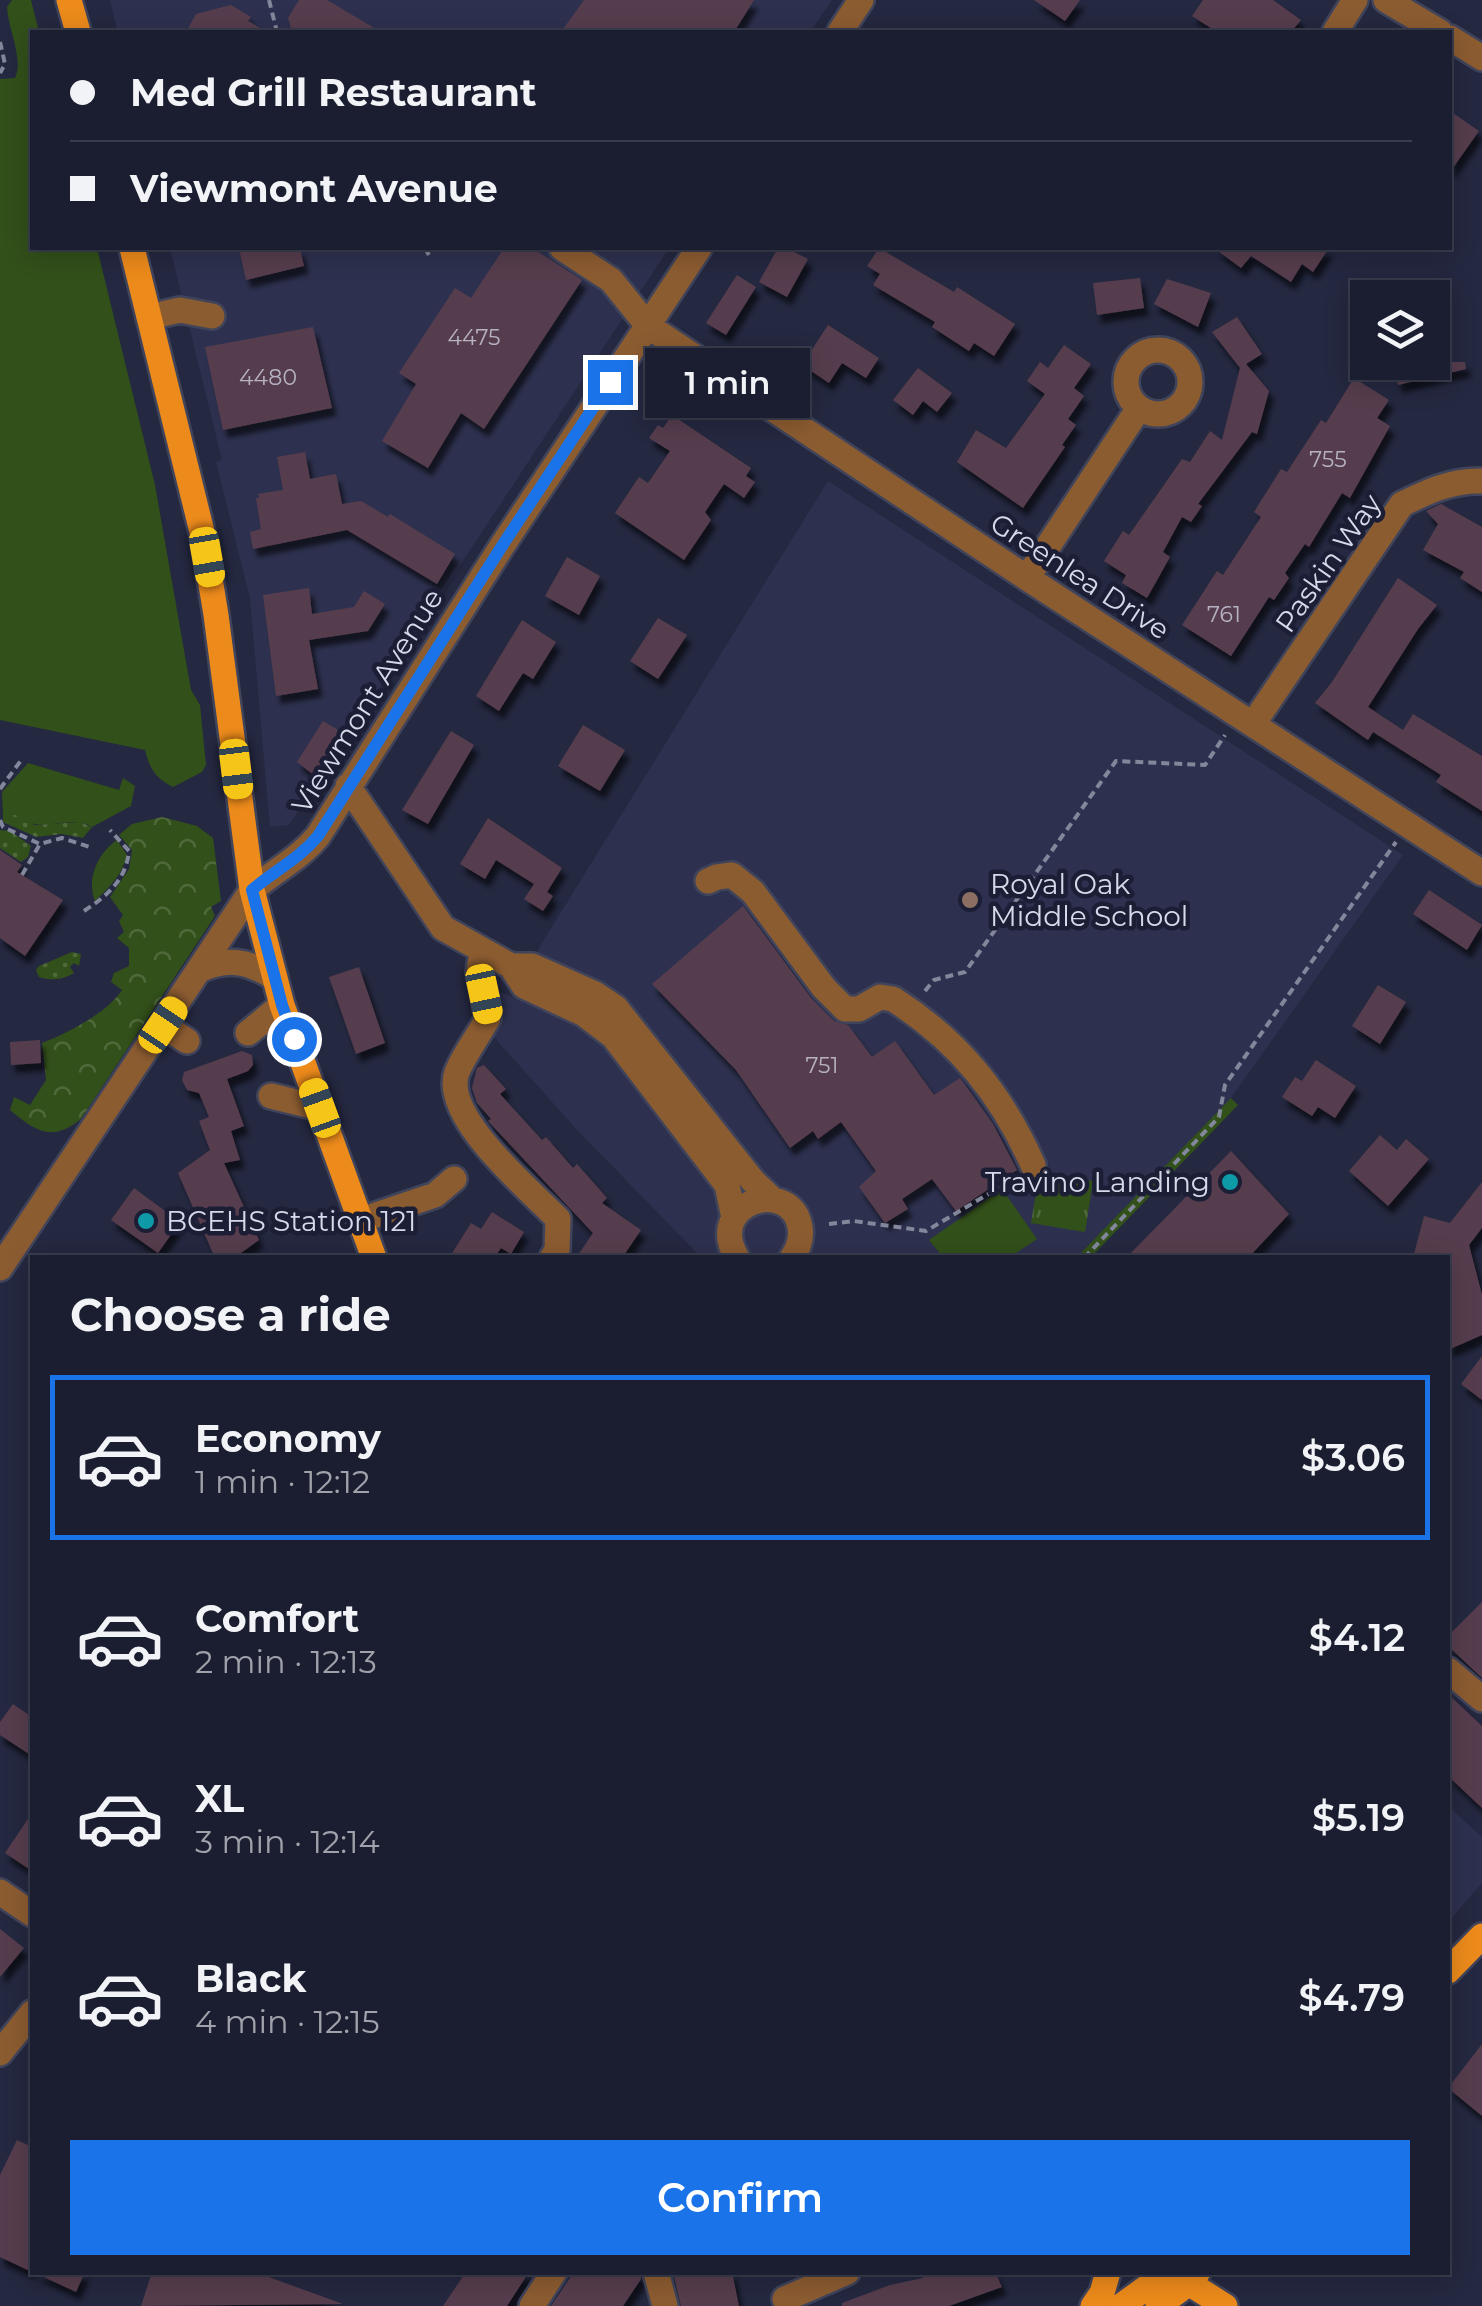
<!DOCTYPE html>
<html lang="en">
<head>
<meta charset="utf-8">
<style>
  :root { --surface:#1b1e30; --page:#282b3c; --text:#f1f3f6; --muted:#a0a2ab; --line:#393c4c; --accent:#1a73e8 }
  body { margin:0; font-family:Montserrat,sans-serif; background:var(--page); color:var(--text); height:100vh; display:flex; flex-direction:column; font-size:38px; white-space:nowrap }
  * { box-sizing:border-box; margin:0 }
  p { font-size:32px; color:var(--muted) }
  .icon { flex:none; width:55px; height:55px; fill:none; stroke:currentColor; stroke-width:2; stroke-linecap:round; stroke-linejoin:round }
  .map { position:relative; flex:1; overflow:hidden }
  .drawer { position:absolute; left:30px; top:1255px; width:1420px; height:1020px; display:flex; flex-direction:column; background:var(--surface); border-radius:0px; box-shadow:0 5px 25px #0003,0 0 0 2px var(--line) }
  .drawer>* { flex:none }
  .guide { position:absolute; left:30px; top:30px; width:1422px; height:220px; border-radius:0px; box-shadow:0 5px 25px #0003,0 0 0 2px var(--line); display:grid; align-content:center; height:220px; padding:0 40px; background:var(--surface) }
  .buttons { position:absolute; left:1350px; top:280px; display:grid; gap:20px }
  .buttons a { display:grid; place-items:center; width:100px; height:100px; border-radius:0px; background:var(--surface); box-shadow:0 5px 25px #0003,0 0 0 2px var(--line); font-size:50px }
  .end { position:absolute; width:45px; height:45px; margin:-22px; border:12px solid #1a73e8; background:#fff; box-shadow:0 0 0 5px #fff }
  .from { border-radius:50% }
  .bubble { position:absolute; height:70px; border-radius:0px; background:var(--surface); box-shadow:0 5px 25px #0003,0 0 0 2px var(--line); font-size:32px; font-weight:600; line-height:70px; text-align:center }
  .car { position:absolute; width:30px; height:60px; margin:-30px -15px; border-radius:12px; box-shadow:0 0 8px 2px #0007; background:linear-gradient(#f5c518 24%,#345 0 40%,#f5c518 0 76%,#345 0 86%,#f5c518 0) }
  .guide b { display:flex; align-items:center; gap:35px; height:95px; font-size:38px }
  .guide b+b { border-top:2px solid var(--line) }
  .guide i { width:25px; height:25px; background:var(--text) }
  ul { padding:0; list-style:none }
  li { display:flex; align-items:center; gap:30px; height:165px; margin:0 20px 15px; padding:0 20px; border:5px solid transparent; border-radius:0px }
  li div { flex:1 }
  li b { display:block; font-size:38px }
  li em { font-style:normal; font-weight:600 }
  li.active { border-color:var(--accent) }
  li>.icon { width:90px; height:90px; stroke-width:1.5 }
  h2 { padding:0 40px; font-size:45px; line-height:120px }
  .action { display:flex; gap:20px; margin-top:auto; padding:20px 40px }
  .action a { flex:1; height:115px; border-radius:0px; background:var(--accent); color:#fff; font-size:40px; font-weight:600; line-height:115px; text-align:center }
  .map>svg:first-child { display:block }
</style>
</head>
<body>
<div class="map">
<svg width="1482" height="2306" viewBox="0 0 1482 2306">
  <defs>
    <pattern id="forest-crowns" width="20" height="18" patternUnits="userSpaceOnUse" patternTransform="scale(2.5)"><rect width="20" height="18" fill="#32501a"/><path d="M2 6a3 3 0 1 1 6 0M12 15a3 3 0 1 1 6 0" fill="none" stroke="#4f693b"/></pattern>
    <pattern id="park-tufts" width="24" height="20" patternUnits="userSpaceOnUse" patternTransform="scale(2.5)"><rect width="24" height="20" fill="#32501a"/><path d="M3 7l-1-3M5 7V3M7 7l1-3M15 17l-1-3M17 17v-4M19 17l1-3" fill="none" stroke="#4f693b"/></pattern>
    <pattern id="garden-dots" width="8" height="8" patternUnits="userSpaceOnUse" patternTransform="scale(2.5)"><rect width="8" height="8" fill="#32501a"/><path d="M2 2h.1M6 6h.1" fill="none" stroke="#4f693b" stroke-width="1.8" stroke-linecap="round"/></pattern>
    <filter id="shadow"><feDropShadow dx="4.5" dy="8" stdDeviation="2.5" flood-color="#0009"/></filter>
  </defs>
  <rect width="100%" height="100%" fill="#242840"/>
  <!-- built -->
  <path fill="#2d314f" d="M110,0H832L810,32H118Z
    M170,248H669L289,825L270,827L250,599L216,462L222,460Z
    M828,481L1403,855L1231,1098L1077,1257H701L578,1131L475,1016L492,990L518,998L540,946Z
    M1448,1806L1482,1837V1883L1448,1922Z"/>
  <!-- grass -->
  <path fill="#32501a" d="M12,0H31L39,32H32V248H97L155,485L191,690L200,705L206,765L202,772L173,787C155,778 150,769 145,750L0,720V79L15,78C24,59 8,29 7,7Z
    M28,763L119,790L123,778L135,786L131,806L92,827C76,816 54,827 35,824C23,822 16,815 3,816L2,792Z
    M117,840L127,855C122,875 110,887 95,901C86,879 98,853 117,840Z
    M1002,1189L1037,1239L1010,1257H943L929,1240Z"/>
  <!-- forest -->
  <path fill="url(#forest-crowns)" d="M162,817L197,826L213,838L221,901L211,907L215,916L81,1119C51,1143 36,1131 10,1110L14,1097L30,1105L46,1080L42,1043C68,1033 107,1013 122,990L111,982L114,973L129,966V948L117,938L124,932L119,921L123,915L110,897L129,869L132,850L119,835L132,824Z"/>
  <!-- park -->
  <path fill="url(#park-tufts)" d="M1231,1098L1238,1105L1091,1257H1077Z
    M1054,1174L1093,1181L1085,1232L1031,1223L1036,1193L1050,1196Z"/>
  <!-- garden -->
  <path fill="url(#garden-dots)" d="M15,815L35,825L80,822L92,827L83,838L62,834L36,837L3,822V816Z
    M0,830L10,831L31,846L28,857L21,862L0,848Z
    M72,952L81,954L79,966L74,963L70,967L74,973C63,980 51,981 39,977L36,970L39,966Z"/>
  <!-- building -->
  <path fill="#573d4d" filter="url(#shadow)" d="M299,0H327L381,32H292L288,18Z
    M584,0H754L734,32H561Z
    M1034,0H1080L1065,21Z
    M1203,0H1273L1301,20L1291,32H1217L1192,16Z
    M231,5L251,17L248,21L267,32H186L196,14Z
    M1450,111L1479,131L1450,172Z
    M239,248H300L304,266L246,280Z
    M504,248H532L582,280L484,429L461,413L428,468L382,441L416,384L399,373L455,288L471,298Z
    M778,248H786L808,259L787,297L759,282Z
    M879,248L954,292L957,287L1015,324L994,356L974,343L969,351L932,327L935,322L873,285L880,274L867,266Z
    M1214,248H1329L1313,272L1302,264L1291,282L1251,256L1241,268Z
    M737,275L756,287L726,335L706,323Z
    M1140,278L1144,308L1097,315L1093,283Z
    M1167,279L1211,293L1198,327L1154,304Z
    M1237,317L1262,354L1246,364L1269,391L1257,434L1252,432L1198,504L1202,506L1191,522L1182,517L1163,552L1170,557L1147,598L1122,583L1126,575L1104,561L1123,531L1129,535L1182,459L1190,462L1210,431L1222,440L1240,368L1212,332Z
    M828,325L879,358L866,378L842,363L829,383L802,365Z
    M313,327L332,408L223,430L205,347Z
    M1064,345L1091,364L1074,388L1084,396L1068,419L1076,425L1062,445L1065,447L1023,508L957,462L976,430L1006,448L1045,394L1027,381L1040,362L1048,368Z
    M1393,362H1465L1466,369L1398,385Z
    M918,368L952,393L937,412L923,401L913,415L893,400Z
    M1354,378L1389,400L1377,418L1390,426L1350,498L1342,493L1309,547L1305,544L1285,573L1289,578L1274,600L1269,597L1231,656L1182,625L1217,571L1223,575L1261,517L1254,512L1281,469L1287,472L1321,420L1326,423Z
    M672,415L751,468L746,476L755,482L744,498L724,484L705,512L711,520L684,560L615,513L639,477L648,483L670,451L649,438L658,425L663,428Z
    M305,452L310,479L336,474L342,504L361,501L388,517L390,514L455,554L437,584L347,530L253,549L250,532L261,529L256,498H259L258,494L283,490L277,457Z
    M1441,504L1482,527V592L1460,578L1464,572L1423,550L1438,524L1426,511Z
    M567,557L600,576L579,615L545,596Z
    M1398,578L1437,605L1418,629L1368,707L1403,730L1413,714L1482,756V811L1436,782L1441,775L1373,732L1368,740L1315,703L1332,682Z
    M309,588L312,614L354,607L364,591L385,604L368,631L309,640L318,689L276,696L263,595Z
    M658,618L687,635L658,679L630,661Z
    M522,620L556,642L533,679L523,673L499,711L476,696Z
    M323,721L346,735L319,779L297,762Z
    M583,725L625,750L600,791L558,766Z
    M451,731L474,745L428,824L402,810Z
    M488,818L562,868L547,892L553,896L543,911L524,899L534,884L496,860L485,879L460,864Z
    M0,850L22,865L17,872L63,900L25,956L0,938Z
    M1429,890L1482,925L1467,950L1413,914Z
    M743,906L811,998L834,1021L848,1025L872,1057L895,1041L934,1095L960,1078L993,1124L1017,1170L956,1211L932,1179L902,1199L908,1209L885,1223L859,1187L876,1171L841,1122L818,1139L813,1131L790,1148L736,1070L652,984Z
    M359,967L385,1043L356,1054L329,977Z
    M1378,985L1406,1002L1380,1044L1352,1026Z
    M40,1040L41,1063L11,1065L10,1042Z
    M242,1051L252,1055L253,1065L248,1071L227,1079L244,1126L231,1131L240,1160L224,1163L259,1240L234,1258H215L178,1173L210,1150L199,1121L209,1117L199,1093L187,1090L182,1080L184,1072Z
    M1316,1060L1356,1086L1335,1118L1318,1107L1312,1116L1282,1097L1295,1077L1302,1081Z
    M484,1065L506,1089L500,1094L542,1140L546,1137L573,1168L577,1164L607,1198L602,1203L641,1230L622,1258H576L593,1233L488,1121L491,1119L477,1103L472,1088L477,1068Z
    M1380,1135L1397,1150L1406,1139L1429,1159L1388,1206L1349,1171Z
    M1231,1151L1289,1214L1248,1258H1126Z
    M1482,1182V1228L1469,1245L1482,1295V1335L1448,1350V1258H1413L1424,1216L1450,1223Z
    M134,1188L180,1222L158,1253L111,1220Z
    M492,1212L524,1232L511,1254L501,1248L494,1258H449L471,1223L481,1229Z
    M1482,1356V1400L1461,1384Z
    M1482,1602V1678L1448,1646V1636Z
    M1448,1694L1482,1726V1808L1448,1776Z
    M13,1704L32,1717V1756L0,1735V1722Z
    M32,1813V1871L5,1853Z
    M0,1929L24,1948L0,1977Z
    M1482,2044V2116L1448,2088Z
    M17,2140L32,2147V2272L0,2257V2175Z
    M33,2272H85L76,2292Z
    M152,2272H255L343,2304L141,2306Z
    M466,2272H529L507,2306H443Z
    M574,2272H640L641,2279L623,2306H551Z
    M673,2272H732L739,2306H681Z
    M920,2272H995L1002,2287L949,2306H842V2303L890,2285L923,2278Z"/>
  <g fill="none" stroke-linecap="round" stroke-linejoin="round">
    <!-- minor casing -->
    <g stroke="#40445b" stroke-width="30">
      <path id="minor" d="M1386,0L1440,32
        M840,32L861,0
        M1335,32L1355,0
        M1450,38L1482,58
        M562,248L611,280L648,326L1027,578L1482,873
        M149,317L180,310L212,316
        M1126 382a32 32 0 1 1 64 0a32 32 0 1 1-64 0Z
        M1027,578L1139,408
        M1253,724L1402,504C1429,491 1452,480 1482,481
        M348,786L443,928L511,966H532L595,994L616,1008L753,1181L773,1200
        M708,881L717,877L732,875L753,892L824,988L845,1009H859L880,997L893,999C959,1041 1002,1095 1033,1165
        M482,951L479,971L488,1018C479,1035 465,1053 457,1072C441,1116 529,1189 558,1219L557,1250L552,1258
        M511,966L524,986L584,1014L613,1036L727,1185L734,1218
        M199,970C228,957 249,961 275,978
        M163,1025L187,1041
        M248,1033L282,1005
        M271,1096L320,1108
        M361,1220L435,1195L454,1179
        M737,1258C704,1202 791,1176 800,1227C802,1239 799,1248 792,1258
        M0,1268L252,890C274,871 299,859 318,836L502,546L699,248
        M1448,1670L1482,1699
        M0,1892L32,1914
        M0,2053L32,2013
        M656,2272L665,2306
        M785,2299L847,2272
        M532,2306L554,2272"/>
    </g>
    <!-- major casing -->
    <g stroke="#40445b" stroke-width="30">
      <path id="major" d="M69,0L78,32
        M132,248L203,536L216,615L252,890L282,1005L374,1258
        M1448,1971L1482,1936
        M1171,2272L1225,2306
        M1093,2306L1102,2293L1108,2272
        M1121,2306L1168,2272
        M1158,2306L1188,2284L1198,2272"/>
    </g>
    <!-- path -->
    <path stroke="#83879b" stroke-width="4" stroke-dasharray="8 5" stroke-linecap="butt" d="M269,0L277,32
      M0,42L5,64L0,73
      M425,248L430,257
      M0,789L22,759
      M0,820L3,827L40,844L62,838L93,848
      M22,875L40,844
      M84,911C107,896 126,880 129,851L110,830
      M925,991L934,980L965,972L1116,761L1205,765L1225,735
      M829,1224L854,1221L926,1231L1017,1177
      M1084,1258L1219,1117L1225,1085L1396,842"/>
    <!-- minor -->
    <use href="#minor" stroke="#8c5c31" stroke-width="25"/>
    <!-- major -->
    <use href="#major" stroke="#ec8a1b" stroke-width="25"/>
  </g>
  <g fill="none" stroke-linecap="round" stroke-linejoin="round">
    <!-- route -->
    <path stroke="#1a73e8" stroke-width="12" d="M294,1039L282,1005L252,890C274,871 299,859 318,836L502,546L610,382"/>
  </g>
  <!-- markers -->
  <circle fill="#8d6e63" stroke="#1b1e35" stroke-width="4" cx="970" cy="900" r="10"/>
  <g fill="#0f9aa8" stroke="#1b1e35" stroke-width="4">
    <circle cx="1230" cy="1182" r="10"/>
    <circle cx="146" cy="1221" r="10"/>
  </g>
  <g text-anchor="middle" stroke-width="9" stroke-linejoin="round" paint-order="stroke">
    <!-- number labels -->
    <g font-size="22" fill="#b6b2c2">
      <text x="474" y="345">4475</text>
      <text x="268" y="385">4480</text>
      <text x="1328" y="467">755</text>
      <text x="1224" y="622">761</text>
      <text x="822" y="1073">751</text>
    </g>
    <!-- street labels -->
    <g font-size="28" fill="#d5d9e9" stroke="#1b1e35">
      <text transform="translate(1328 563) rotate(-55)" y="10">Paskin Way</text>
      <text transform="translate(1080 576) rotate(33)" y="10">Greenlea Drive</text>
      <text transform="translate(367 701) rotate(-58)" y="10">Viewmont Avenue</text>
    </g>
    <!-- poi labels -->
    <g font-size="28" fill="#d5d9e9" stroke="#1b1e35" text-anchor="start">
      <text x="990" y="894">Royal Oak<tspan x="990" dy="32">Middle School</tspan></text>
      <text x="1210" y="1192" text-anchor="end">Travino Landing</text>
      <text x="166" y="1231">BCEHS Station 121</text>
    </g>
  </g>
</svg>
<div class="buttons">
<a><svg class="icon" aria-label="layers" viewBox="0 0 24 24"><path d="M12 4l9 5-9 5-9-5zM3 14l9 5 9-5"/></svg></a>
</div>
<i class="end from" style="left:294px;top:1039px"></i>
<i class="end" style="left:610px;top:382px"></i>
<div class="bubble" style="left:645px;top:348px;width:165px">1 min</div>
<i class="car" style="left:207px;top:557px;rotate:170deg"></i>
<i class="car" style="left:236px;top:769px;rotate:173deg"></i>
<i class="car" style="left:484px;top:994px;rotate:168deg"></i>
<i class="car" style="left:163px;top:1025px;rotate:34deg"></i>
<i class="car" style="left:320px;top:1108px;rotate:340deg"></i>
<div class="guide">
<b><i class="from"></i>Med Grill Restaurant</b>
<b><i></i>Viewmont Avenue</b>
</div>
<section class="drawer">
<h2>Choose a ride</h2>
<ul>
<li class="active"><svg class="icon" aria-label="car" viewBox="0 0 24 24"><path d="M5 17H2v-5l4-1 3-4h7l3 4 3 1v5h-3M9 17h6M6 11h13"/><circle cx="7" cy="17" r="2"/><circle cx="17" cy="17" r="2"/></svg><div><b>Economy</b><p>1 min · 12:12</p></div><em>$3.06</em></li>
<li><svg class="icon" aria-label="car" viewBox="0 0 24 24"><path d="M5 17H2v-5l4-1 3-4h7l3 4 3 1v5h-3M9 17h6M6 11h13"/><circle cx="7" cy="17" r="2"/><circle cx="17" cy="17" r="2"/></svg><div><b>Comfort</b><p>2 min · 12:13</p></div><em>$4.12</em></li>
<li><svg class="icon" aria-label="car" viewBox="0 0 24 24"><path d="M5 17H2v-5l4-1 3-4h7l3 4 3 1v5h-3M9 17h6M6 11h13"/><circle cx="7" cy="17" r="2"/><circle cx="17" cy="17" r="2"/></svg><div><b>XL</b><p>3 min · 12:14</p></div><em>$5.19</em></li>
<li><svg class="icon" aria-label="car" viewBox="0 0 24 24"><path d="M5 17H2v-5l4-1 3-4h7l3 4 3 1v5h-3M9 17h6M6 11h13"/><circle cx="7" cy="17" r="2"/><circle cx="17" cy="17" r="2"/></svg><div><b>Black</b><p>4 min · 12:15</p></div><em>$4.79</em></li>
</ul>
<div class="action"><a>Confirm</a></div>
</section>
</div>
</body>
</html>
